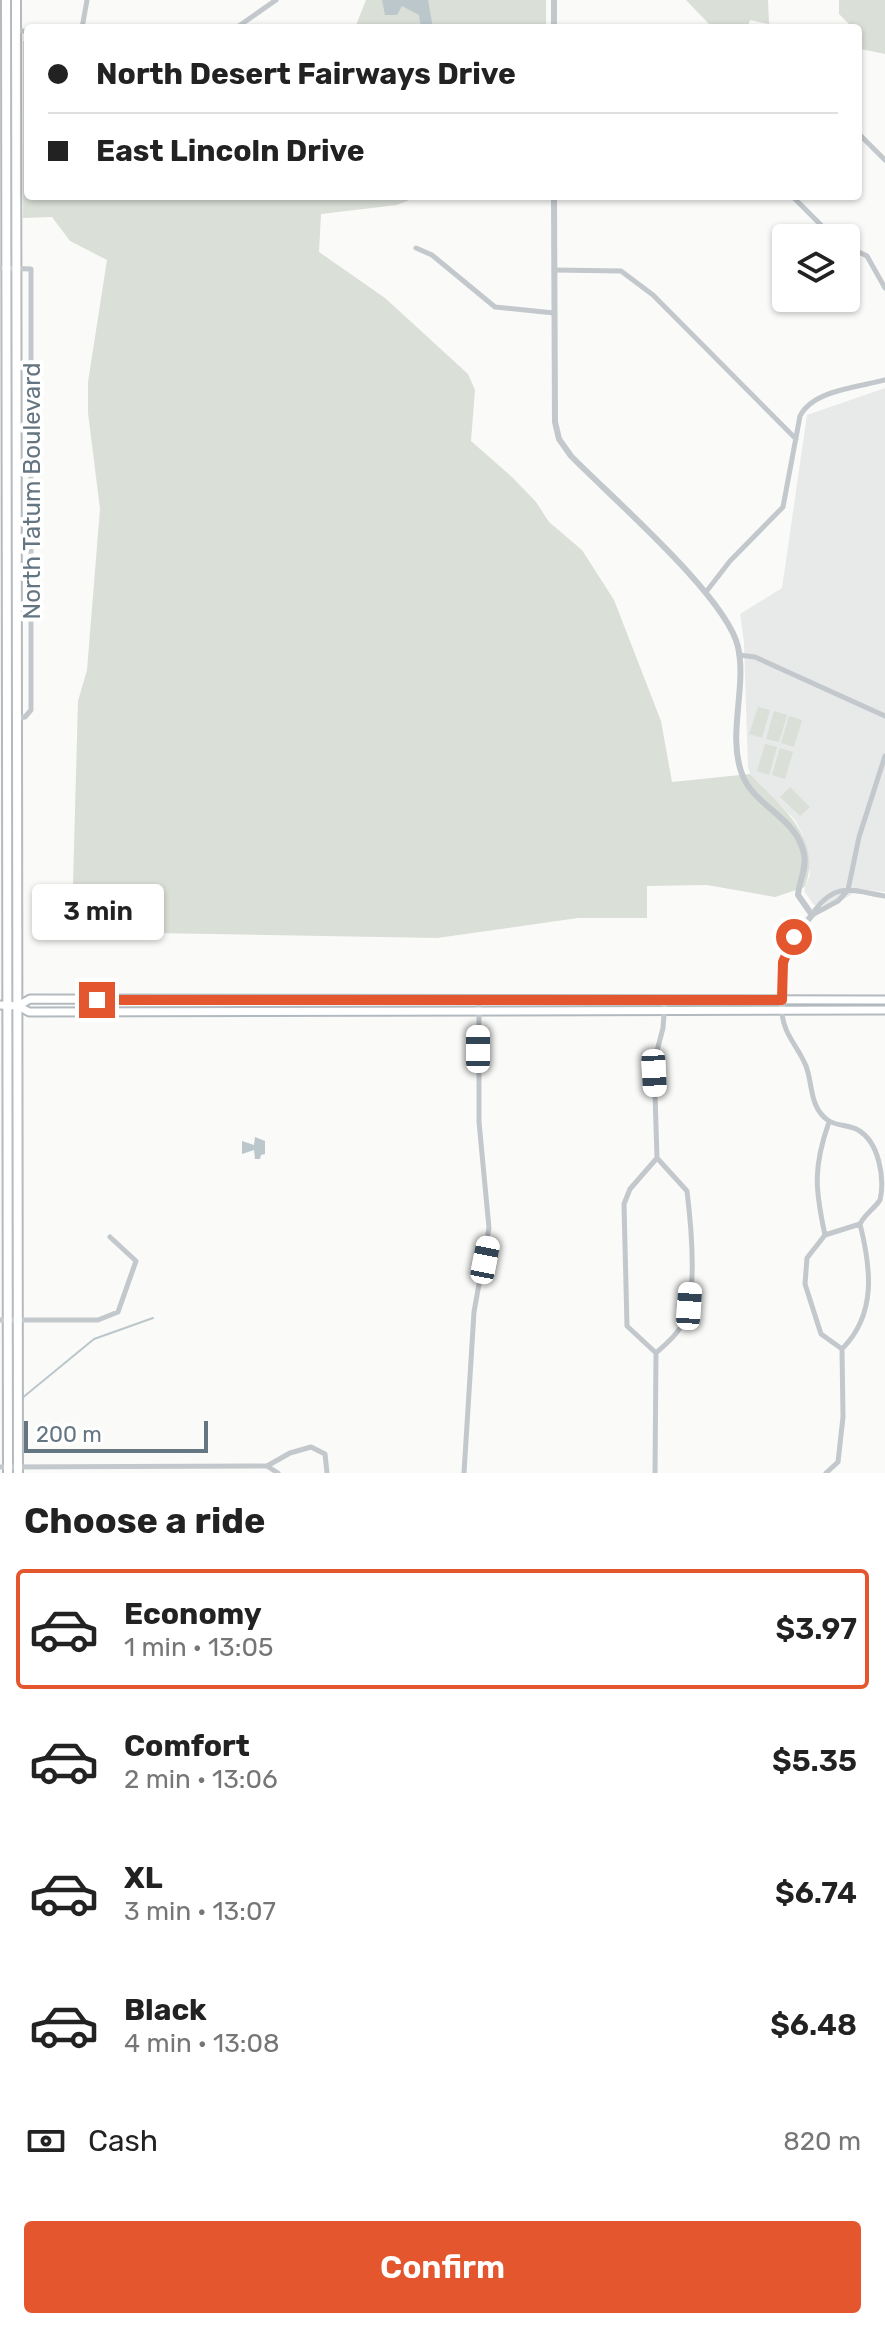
<!DOCTYPE html>
<html lang="en">
<head>
<meta charset="utf-8">
<style>
  :root { --surface:#fff; --page:#f6f6f6; --text:#222; --muted:#767676; --line:#e0e0e0; --accent:#e4572e }
  body { margin:0; font-family:Rubik,sans-serif; background:var(--page); color:var(--text); height:100vh; display:flex; flex-direction:column; font-size:30px; white-space:nowrap }
  * { box-sizing:border-box; margin:0 }
  p { font-size:26px; color:var(--muted) }
  .icon { flex:none; width:44px; height:44px; fill:none; stroke:currentColor; stroke-width:2; stroke-linecap:round; stroke-linejoin:round }
  .map { position:relative; height:1473px; overflow:hidden }
  .panel { display:flex; flex-direction:column; background:var(--surface); flex:1 }
  .panel>* { flex:none }
  .hud { position:absolute; left:24px; top:24px; width:838px; height:176px; border-radius:8px; box-shadow:0 2px 6px #0004; display:grid; align-content:center; height:176px; padding:0 24px; background:var(--surface) }
  .fabs { position:absolute; left:772px; top:224px; display:grid; gap:16px }
  .fabs a { display:grid; place-items:center; width:88px; height:88px; border-radius:8px; background:var(--surface); box-shadow:0 2px 6px #0004; font-size:40px }
  .scale { position:absolute; left:24px; bottom:20px; width:184px; box-sizing:border-box; padding-left:8px; border:4px solid #657683; border-top:0; font-size:22px; line-height:28px; white-space:nowrap; color:#657683; -webkit-text-stroke:6px #fff; paint-order:stroke }
  .end { position:absolute; width:36px; height:36px; margin:-18px; border:10px solid #e4572e; background:#fff; box-shadow:0 0 0 4px #fff }
  .from { border-radius:50% }
  .bubble { position:absolute; height:56px; border-radius:8px; background:var(--surface); box-shadow:0 2px 6px #0004; font-size:26px; font-weight:600; line-height:56px; text-align:center }
  .car { position:absolute; width:24px; height:48px; margin:-24px -12px; border-radius:10px; box-shadow:0 0 6px 2px #0007; background:linear-gradient(#fff 24%,#345 0 40%,#fff 0 76%,#345 0 86%,#fff 0) }
  .hud b { display:flex; align-items:center; gap:28px; height:76px; font-size:30px }
  .hud b+b { border-top:2px solid var(--line) }
  .hud i { width:20px; height:20px; background:var(--text) }
  ul { padding:0; list-style:none }
  li { display:flex; align-items:center; gap:24px; height:120px; margin:0 16px 12px; padding:0 8px; border:4px solid transparent; border-radius:8px }
  li div { flex:1 }
  li b { display:block; font-size:30px }
  li em { font-style:normal; font-weight:600 }
  li.current { border-color:var(--accent) }
  li>.icon { width:72px; height:72px; stroke-width:1.5 }
  h2 { padding:0 24px; font-size:36px; line-height:96px }
  .pay { display:flex; align-items:center; gap:20px; height:88px; padding:0 24px; font-size:30px }
  .pay p { margin-inline-start:auto }
  .action { display:flex; gap:16px; margin-top:auto; padding:16px 24px }
  .action a { flex:1; height:92px; border-radius:8px; background:var(--accent); color:#fff; font-size:32px; font-weight:600; line-height:92px; text-align:center }
  .map>svg:first-child { display:block }
</style>
</head>
<body>
<div class="map">
<svg width="885" height="1473" viewBox="0 0 885 1473">
  <rect width="100%" height="100%" fill="#fafaf8"/>
  <!-- built -->
  <path fill="#e8e9e9" d="M885,388V892L859,889L834,906L814,905L804,891L810,874L803,835L795,820L750,774L748,767L744,642L740,614L782,588L807,415Z"/>
  <!-- green -->
  <path fill="#dadfd7" d="M366,0H546V28H355Z
    M686,0H768L769,24L750,20L747,28L710,25Z
    M839,0H885V54L861,49L858,28H853L839,14Z
    M23,41H28V196H419L397,205L321,214L319,252L385,298L468,374L475,390L471,441L513,478L536,502L549,522L582,550L614,600L661,721L672,782L750,774C781,807 823,837 805,887L775,897L707,885L647,886V918H578L437,938L154,933L72,922L78,701L87,670L100,509L88,413V382L107,260L70,241L52,217L23,218Z
    M758,707L770,710L762,738L749,734Z
    M774,711L787,715L779,742L766,739Z
    M789,716L802,720L794,747L781,743Z
    M765,744L777,747L769,775L757,771Z
    M780,748L793,752L785,779L772,775Z
    M790,787L810,807L800,816L780,797Z"/>
  <!-- water -->
  <path fill="#bbc7cb" d="M382,0H428L433,28H421L419,15L402,6L397,15H385Z
    M255,1137L265,1141V1154L261,1155L260,1159H255L254,1150L242,1154V1141L254,1145Z"/>
  <g fill="none" stroke-linecap="round" stroke-linejoin="round">
    <!-- stream -->
    <path stroke="#bbc7cb" stroke-width="2" d="M21,1399L94,1339L153,1318"/>
    <!-- secondary casing -->
    <g stroke="#b3babf" stroke-width="11">
      <path id="secondary" d="M0,1005L18,1006L29,1012L885,1010
        M18,1006L30,999L885,1000"/>
    </g>
    <!-- primary casing -->
    <g stroke="#b5babe" stroke-width="12">
      <path id="primary" d="M6,0L8,1473
        M16,0L18,1473"/>
    </g>
    <!-- minor -->
    <path stroke="#c3c8cc" stroke-width="5" d="M82,28L87,0
      M236,28L276,0
      M15,31H28
      M858,133L885,160
      M792,196L834,238
      M846,246L867,256L885,288
      M416,248L432,255L495,307L554,313
      M0,268L31,269V710L25,717L16,718
      M554,270L621,271L653,295L796,439
      M706,592L730,561L783,507L800,416C813,390 859,387 885,380
      M739,655L755,657L885,716
      M815,910C837,881 853,891 885,896
      M812,915L838,901L848,890L859,837L885,756
      M782,1010C782,1033 798,1046 806,1066C813,1084 809,1108 829,1121C837,1126 850,1125 858,1130C879,1142 885,1178 880,1200C874,1209 865,1214 860,1224C871,1268 877,1314 842,1349L843,1417L838,1462L826,1473
      M829,1122C813,1167 815,1189 825,1235L807,1258L805,1284L821,1334L842,1349
      M657,1158L654,1062L663,1028L665,1000
      M825,1235L860,1224
      M0,1320H98L118,1312L136,1261L110,1237
      M656,1353L627,1326L624,1204L630,1189L657,1158
      M656,1353C666,1344 678,1334 684,1321C698,1290 691,1224 687,1191L657,1158
      M267,1466L278,1473
      M0,1467L267,1466L290,1453L311,1447L325,1454L327,1473
      M464,1473L474,1312L489,1228L479,1122V1000
      M655,1473L656,1353"/>
    <!-- tertiary -->
    <path stroke="#c3c8cc" stroke-width="6" d="M554,28V0
      M554,196L555,422L559,439L571,456C611,497 727,597 738,647C747,687 727,735 742,774C754,807 797,817 804,854C807,869 799,881 798,895L812,915C783,950 782,966 782,1010"/>
    <!-- secondary -->
    <use href="#secondary" stroke="#fff" stroke-width="7"/>
    <!-- primary -->
    <use href="#primary" stroke="#fff" stroke-width="8"/>
  </g>
  <g fill="none" stroke-linecap="round" stroke-linejoin="round">
    <!-- route -->
    <path stroke="#e4572e" stroke-width="10" d="M97,1000H782L783,962L794,937"/>
  </g>
  <g text-anchor="middle" stroke-width="8" stroke-linejoin="round" paint-order="stroke">
    <!-- street labels -->
    <g font-size="24" fill="#657683" stroke="#fff">
      <text transform="translate(32 491) rotate(-90)" y="8">North Tatum Boulevard</text>
    </g>
  </g>
</svg>
<div class="fabs">
<a><svg class="icon" aria-label="layers" viewBox="0 0 24 24"><path d="M12 4l9 5-9 5-9-5zM3 14l9 5 9-5"/></svg></a>
</div>
<div class="scale">200 m</div>
<i class="end from" style="left:794px;top:937px"></i>
<i class="end" style="left:97px;top:1000px"></i>
<div class="bubble" style="left:32px;top:884px;width:132px">3 min</div>
<i class="car" style="left:478px;top:1049px;rotate:0deg"></i>
<i class="car" style="left:654px;top:1073px;rotate:177deg"></i>
<i class="car" style="left:485px;top:1260px;rotate:11deg"></i>
<i class="car" style="left:689px;top:1306px;rotate:4deg"></i>
<div class="hud">
<b><i class="from"></i>North Desert Fairways Drive</b>
<b><i></i>East Lincoln Drive</b>
</div>
</div>
<section class="panel">
<h2>Choose a ride</h2>
<ul>
<li class="current"><svg class="icon" aria-label="car" viewBox="0 0 24 24"><path d="M5 17H2v-5l4-1 3-4h7l3 4 3 1v5h-3M9 17h6M6 11h13"/><circle cx="7" cy="17" r="2"/><circle cx="17" cy="17" r="2"/></svg><div><b>Economy</b><p>1 min · 13:05</p></div><em>$3.97</em></li>
<li><svg class="icon" aria-label="car" viewBox="0 0 24 24"><path d="M5 17H2v-5l4-1 3-4h7l3 4 3 1v5h-3M9 17h6M6 11h13"/><circle cx="7" cy="17" r="2"/><circle cx="17" cy="17" r="2"/></svg><div><b>Comfort</b><p>2 min · 13:06</p></div><em>$5.35</em></li>
<li><svg class="icon" aria-label="car" viewBox="0 0 24 24"><path d="M5 17H2v-5l4-1 3-4h7l3 4 3 1v5h-3M9 17h6M6 11h13"/><circle cx="7" cy="17" r="2"/><circle cx="17" cy="17" r="2"/></svg><div><b>XL</b><p>3 min · 13:07</p></div><em>$6.74</em></li>
<li><svg class="icon" aria-label="car" viewBox="0 0 24 24"><path d="M5 17H2v-5l4-1 3-4h7l3 4 3 1v5h-3M9 17h6M6 11h13"/><circle cx="7" cy="17" r="2"/><circle cx="17" cy="17" r="2"/></svg><div><b>Black</b><p>4 min · 13:08</p></div><em>$6.48</em></li>
</ul>
<div class="pay"><svg class="icon" aria-label="cash" viewBox="0 0 24 24"><path d="M3 7h18v10H3z"/><circle cx="12" cy="12" r="2"/></svg>Cash<p>820 m</p></div>
<div class="action"><a>Confirm</a></div>
</section>
</body>
</html>
